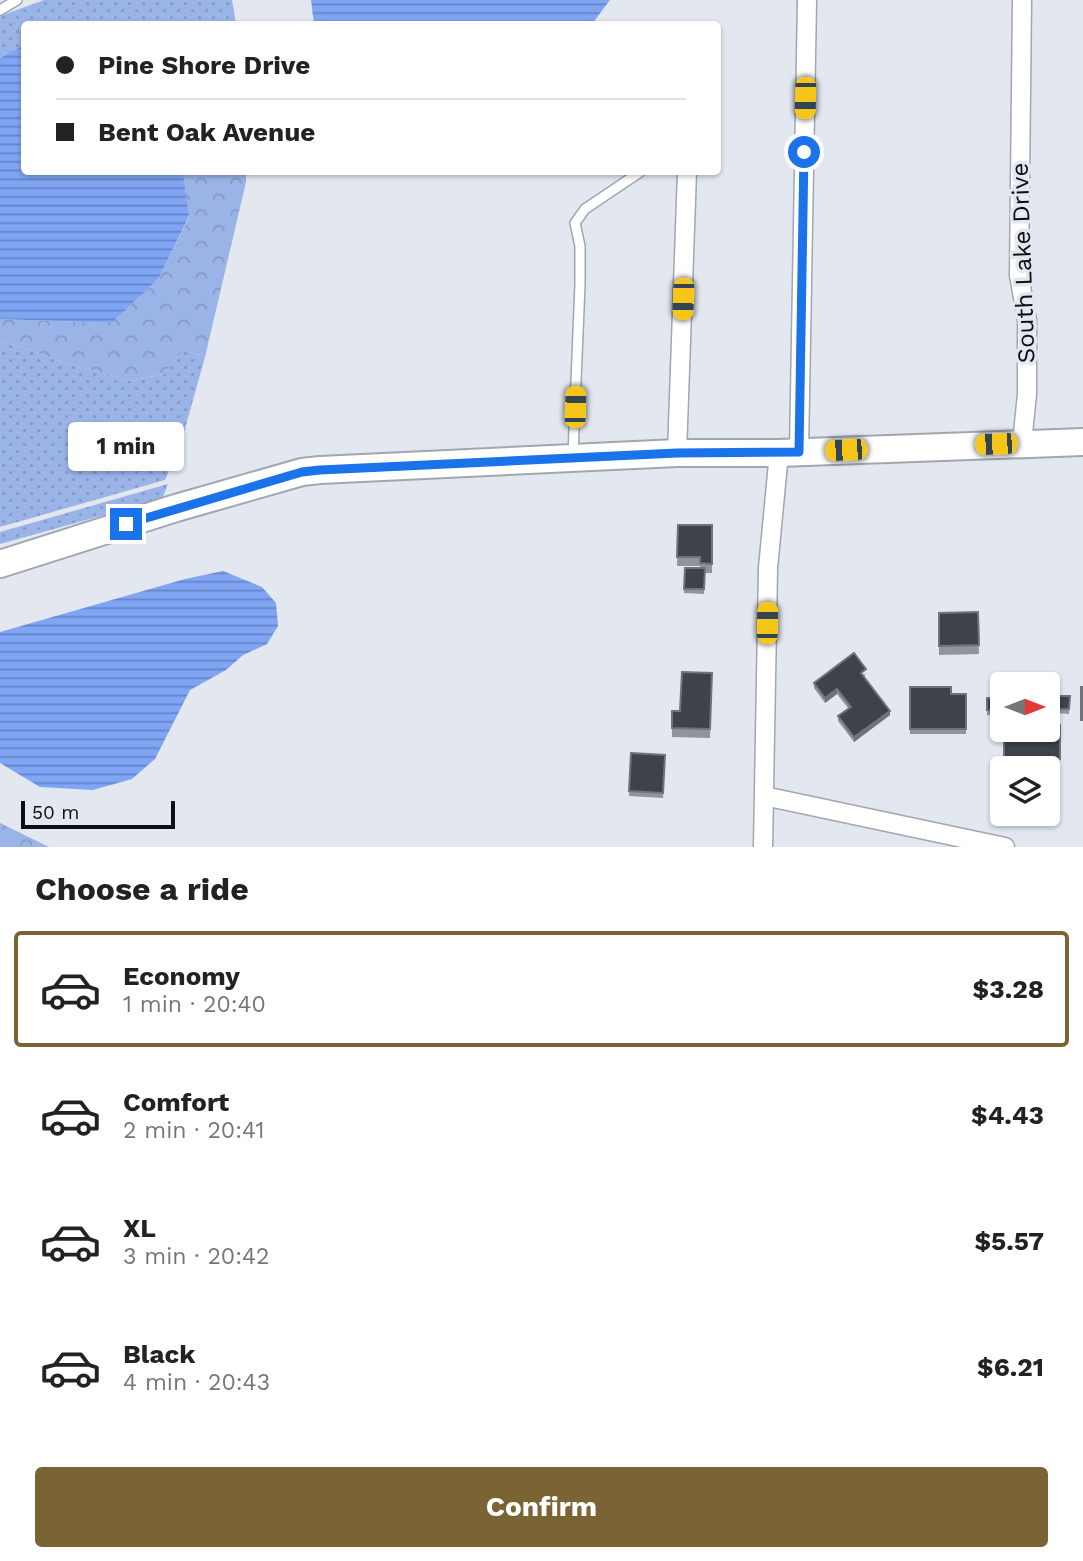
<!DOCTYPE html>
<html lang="en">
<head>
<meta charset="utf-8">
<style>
  :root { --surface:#fff; --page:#f2f2f2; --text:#222; --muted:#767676; --line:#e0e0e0; --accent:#7b6434 }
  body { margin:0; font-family:"Work Sans",sans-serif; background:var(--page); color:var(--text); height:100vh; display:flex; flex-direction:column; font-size:26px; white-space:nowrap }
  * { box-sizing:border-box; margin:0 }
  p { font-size:23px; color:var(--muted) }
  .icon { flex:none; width:38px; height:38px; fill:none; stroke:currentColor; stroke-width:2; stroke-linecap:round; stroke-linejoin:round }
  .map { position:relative; height:847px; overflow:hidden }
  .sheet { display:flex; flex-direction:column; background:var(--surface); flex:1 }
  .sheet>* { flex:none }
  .hud { position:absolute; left:21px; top:21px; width:700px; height:154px; border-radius:7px; box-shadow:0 2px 5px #0004; display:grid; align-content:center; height:154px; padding:0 35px; background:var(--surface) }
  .needle { width:46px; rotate:90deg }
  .buttons { position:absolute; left:990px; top:672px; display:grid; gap:14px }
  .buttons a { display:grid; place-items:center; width:70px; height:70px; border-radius:7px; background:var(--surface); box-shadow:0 2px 5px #0004; font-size:35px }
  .scale { position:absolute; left:21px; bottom:18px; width:154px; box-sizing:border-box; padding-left:7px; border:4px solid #0d0e11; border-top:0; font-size:19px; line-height:24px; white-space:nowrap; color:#0d0e11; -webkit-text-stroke:5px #e2e7f0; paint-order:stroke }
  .end { position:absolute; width:32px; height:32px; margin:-16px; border:9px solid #1a73e8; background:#fff; box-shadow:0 0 0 4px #fff }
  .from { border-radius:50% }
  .bubble { position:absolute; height:49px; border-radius:7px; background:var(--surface); box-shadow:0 2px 5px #0004; font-size:23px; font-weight:700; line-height:49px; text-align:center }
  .car { position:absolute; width:21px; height:42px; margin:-21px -10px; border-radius:9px; box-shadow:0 0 5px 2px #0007; background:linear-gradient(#f5c518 24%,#345 0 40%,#f5c518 0 76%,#345 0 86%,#f5c518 0) }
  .hud b { display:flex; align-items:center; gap:24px; height:66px; font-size:26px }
  .hud b+b { border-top:2px solid var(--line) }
  .hud i { width:18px; height:18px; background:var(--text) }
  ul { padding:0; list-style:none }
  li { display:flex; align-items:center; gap:21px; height:116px; margin:0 14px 10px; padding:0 21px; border:4px solid transparent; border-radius:7px }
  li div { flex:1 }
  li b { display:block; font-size:26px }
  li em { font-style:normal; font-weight:700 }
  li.on { border-color:var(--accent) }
  li>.icon { width:63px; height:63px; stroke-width:1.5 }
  h2 { padding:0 35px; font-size:32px; line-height:84px }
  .action { display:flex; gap:14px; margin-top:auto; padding:14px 35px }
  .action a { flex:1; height:80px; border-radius:7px; background:var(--accent); color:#fff; font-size:28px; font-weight:700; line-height:80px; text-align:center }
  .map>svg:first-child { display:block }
</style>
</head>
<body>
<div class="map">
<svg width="1083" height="847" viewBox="0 0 1083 847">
  <defs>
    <pattern id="grass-dots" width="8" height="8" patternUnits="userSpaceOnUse" patternTransform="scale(1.75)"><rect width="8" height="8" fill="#9ab4e8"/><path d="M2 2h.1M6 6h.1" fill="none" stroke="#849ac6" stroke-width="1.8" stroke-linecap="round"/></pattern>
    <pattern id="forest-crowns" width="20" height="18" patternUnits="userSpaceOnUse" patternTransform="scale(1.75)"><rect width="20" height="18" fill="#9ab4e8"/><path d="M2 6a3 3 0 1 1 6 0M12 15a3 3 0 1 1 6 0" fill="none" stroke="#849ac6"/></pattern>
    <pattern id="water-rules" width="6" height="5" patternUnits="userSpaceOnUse" patternTransform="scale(1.75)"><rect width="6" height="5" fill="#7fa5f4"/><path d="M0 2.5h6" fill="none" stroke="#6685c4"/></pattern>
  </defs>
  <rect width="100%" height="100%" fill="#e2e7f0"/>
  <!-- grass -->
  <path fill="url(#grass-dots)" d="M44,0H232L236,24H24V45L0,58V16Z
    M0,341L40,353L56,360L130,381L164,374L183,350L205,357L181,443L165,480L0,527Z
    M168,484L162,499L0,544V532Z"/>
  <!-- forest -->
  <path fill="url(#forest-crowns)" d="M183,172H246V182L205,357L183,350L164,374L130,381L56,360L40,353L0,341V319L112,323L159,278L189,217Z
    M0,823L49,847H0Z"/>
  <!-- water -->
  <path fill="url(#water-rules)" d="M311,0H610L592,24H314Z
    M24,45V172H183L189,216L159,278L112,323L0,319V58Z
    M223,571L262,587L276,603L278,626L267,644L243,655L226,670L190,690L155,759L132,779L93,790L40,787L0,763V632L185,579Z"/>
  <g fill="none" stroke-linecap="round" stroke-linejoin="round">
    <!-- lane casing -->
    <g stroke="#a1a6af" stroke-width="12">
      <path id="lane" d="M0,10L17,0
        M573,455L580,284V246L575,223L585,209L640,172"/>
    </g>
    <!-- street casing -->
    <g stroke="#a1a6af" stroke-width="21">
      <path id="street" d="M1022,0L1019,275L1027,320V394L1022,443
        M799,452L807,0
        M677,453L687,172
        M764,796L1005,847
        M763,847L768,568L779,453"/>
    </g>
    <!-- secondary casing -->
    <g stroke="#a1a6af" stroke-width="30">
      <path id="secondary" d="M0,564L176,508L302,472L320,470L677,453H779L1083,442"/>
    </g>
    <!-- lane -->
    <use href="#lane" stroke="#fff" stroke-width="9"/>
    <!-- street -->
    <use href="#street" stroke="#fff" stroke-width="18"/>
    <!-- secondary -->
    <use href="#secondary" stroke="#fff" stroke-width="26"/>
  </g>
  <!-- wall -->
  <path fill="#90949c" d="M678,525H712V573H705L704,594L684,593L685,568H700V566H677Z
    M978,612L979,654L939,655V613Z
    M712,673L710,738L672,737V711H680Z
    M866,674L864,676L890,715L854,742L838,721V716L848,708L837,694L825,703L814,688V683Z
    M910,687L951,694H966V734H910Z
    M1059,696H1070L1069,714L1058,713Z
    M987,698H1000V715H987Z
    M1060,725V764L1004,763V730Z
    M631,753L665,755L663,798L629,796Z"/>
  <!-- shaded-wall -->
  <path fill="#6f747b" d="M837,689V694L825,703V698Z
    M890,711V715L854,742V737Z"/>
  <!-- building -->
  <path fill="#3e4249" stroke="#6f747b" stroke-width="2" d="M678,525H712V564L700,563V557H677Z
    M685,568H705L704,589H684Z
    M978,612L979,645L939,646V613Z
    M854,653L866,669L861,673L890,711L854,737L838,716L851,707L837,689L825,698L814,683Z
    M682,672L712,673L710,729L672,728V711H680Z
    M910,687H951V694H966V729H910Z
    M1081,687H1083V720H1081Z
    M1059,696H1070L1069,709H1058Z
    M987,698H1000V711L987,710Z
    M1048,725H1060V759H1004V730H1048Z
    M631,753L665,755L663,793L629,791Z"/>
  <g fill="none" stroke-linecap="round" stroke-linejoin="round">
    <!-- route -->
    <path stroke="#1a73e8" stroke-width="9" d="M126,524L302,472L320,470L677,453L799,452L804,152"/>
  </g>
  <g text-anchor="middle" stroke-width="7" stroke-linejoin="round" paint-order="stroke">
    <!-- street labels -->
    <g font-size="24" fill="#0d0e11" stroke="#e2e7f0">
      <text transform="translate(1023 263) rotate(-92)" y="8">South Lake Drive</text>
    </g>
  </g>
</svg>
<div class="buttons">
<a><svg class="needle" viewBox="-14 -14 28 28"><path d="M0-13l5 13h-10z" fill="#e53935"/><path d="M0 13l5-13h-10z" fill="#767676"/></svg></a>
<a><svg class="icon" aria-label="layers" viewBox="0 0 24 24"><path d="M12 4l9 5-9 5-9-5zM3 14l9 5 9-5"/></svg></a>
</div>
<div class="scale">50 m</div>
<i class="end from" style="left:804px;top:152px"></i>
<i class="end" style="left:126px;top:524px"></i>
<div class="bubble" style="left:68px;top:422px;width:116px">1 min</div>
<i class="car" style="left:805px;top:98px;rotate:181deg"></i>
<i class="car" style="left:683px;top:299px;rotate:182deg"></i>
<i class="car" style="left:575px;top:407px;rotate:2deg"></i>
<i class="car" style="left:996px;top:444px;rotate:268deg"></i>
<i class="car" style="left:846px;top:450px;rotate:268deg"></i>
<i class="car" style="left:767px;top:623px;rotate:1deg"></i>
<div class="hud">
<b><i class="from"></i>Pine Shore Drive</b>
<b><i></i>Bent Oak Avenue</b>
</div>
</div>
<section class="sheet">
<h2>Choose a ride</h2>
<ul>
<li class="on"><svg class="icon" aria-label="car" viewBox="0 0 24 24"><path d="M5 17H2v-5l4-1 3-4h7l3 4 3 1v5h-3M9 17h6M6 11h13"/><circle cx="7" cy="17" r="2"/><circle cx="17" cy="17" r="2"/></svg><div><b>Economy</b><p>1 min · 20:40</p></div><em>$3.28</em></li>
<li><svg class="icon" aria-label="car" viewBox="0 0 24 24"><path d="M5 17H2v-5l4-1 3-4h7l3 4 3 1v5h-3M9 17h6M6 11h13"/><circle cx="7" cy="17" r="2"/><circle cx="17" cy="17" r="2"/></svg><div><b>Comfort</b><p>2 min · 20:41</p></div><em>$4.43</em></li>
<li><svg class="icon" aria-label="car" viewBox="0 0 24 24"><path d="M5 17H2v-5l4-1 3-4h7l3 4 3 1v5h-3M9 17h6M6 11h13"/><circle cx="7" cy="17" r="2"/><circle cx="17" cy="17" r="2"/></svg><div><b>XL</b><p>3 min · 20:42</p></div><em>$5.57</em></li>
<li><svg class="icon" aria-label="car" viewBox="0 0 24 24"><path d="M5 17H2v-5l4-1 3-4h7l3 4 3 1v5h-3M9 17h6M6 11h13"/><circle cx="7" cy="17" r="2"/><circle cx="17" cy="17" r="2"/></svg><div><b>Black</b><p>4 min · 20:43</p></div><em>$6.21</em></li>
</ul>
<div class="action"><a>Confirm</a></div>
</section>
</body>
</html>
